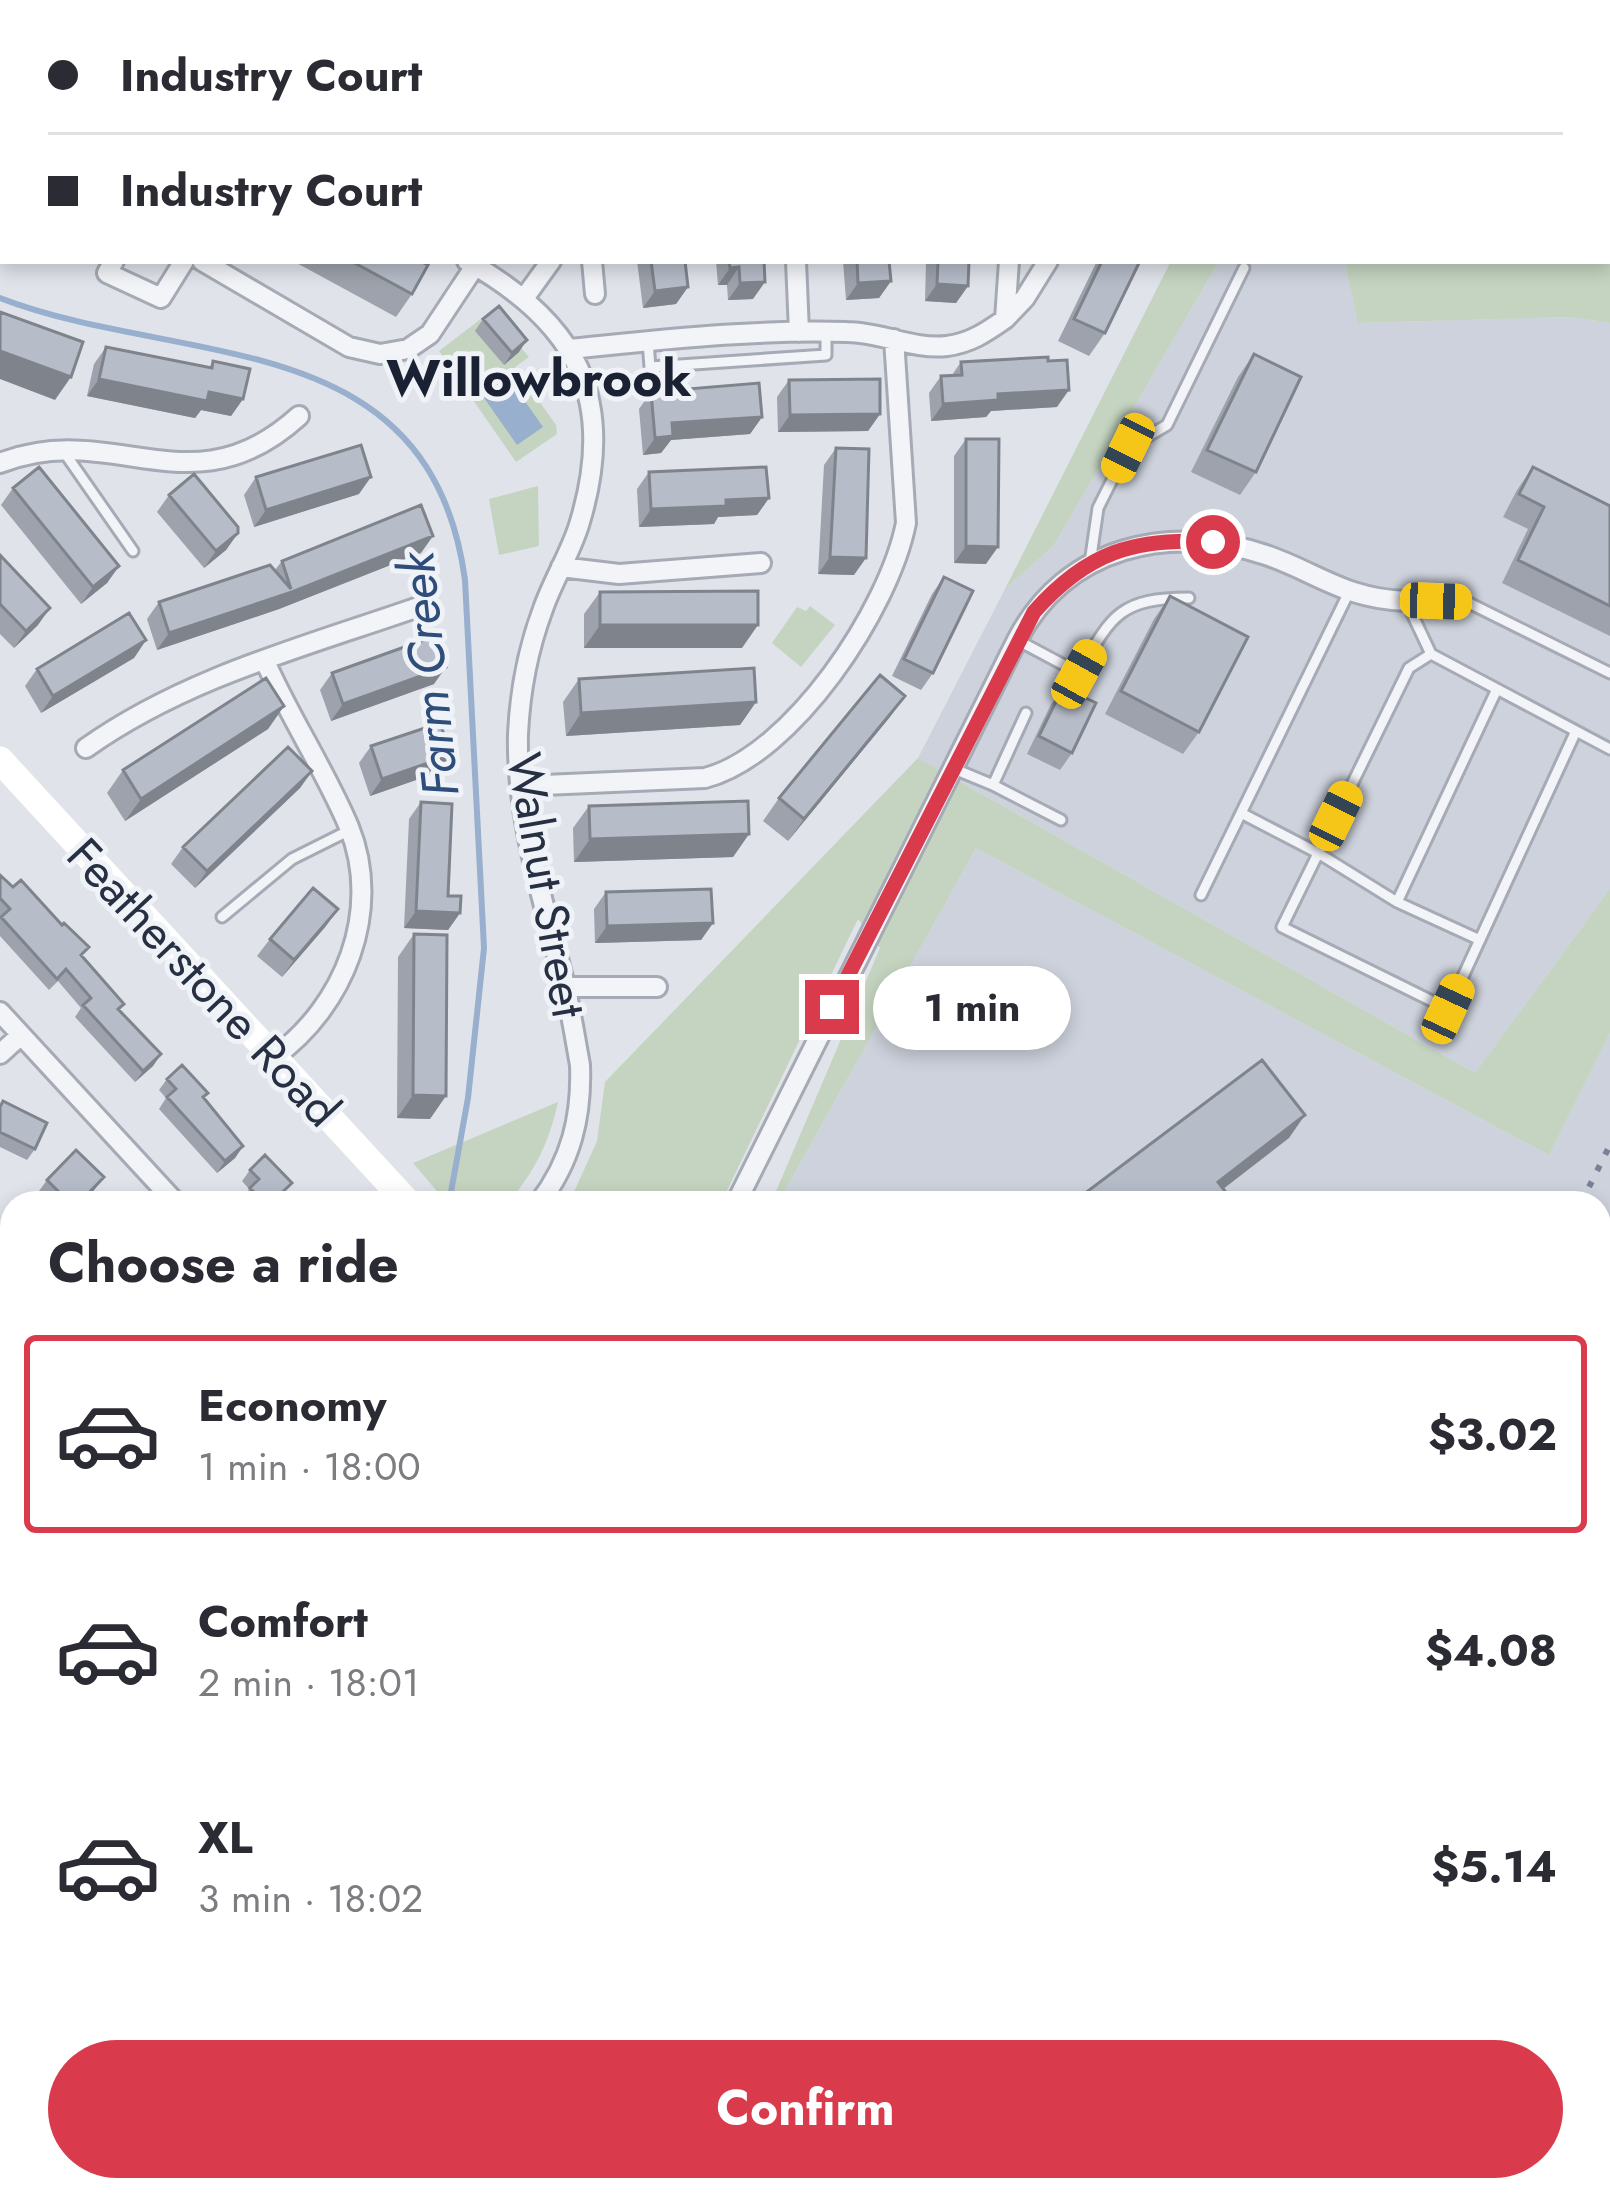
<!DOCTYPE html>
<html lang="en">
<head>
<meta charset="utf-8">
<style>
  :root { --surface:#fff; --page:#f7f7f7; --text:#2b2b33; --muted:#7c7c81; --line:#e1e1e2; --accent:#d93b4c }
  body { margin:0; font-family:Jost,sans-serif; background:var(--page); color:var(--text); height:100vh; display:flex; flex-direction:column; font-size:45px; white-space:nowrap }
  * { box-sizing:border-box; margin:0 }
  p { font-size:39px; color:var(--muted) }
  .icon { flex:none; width:66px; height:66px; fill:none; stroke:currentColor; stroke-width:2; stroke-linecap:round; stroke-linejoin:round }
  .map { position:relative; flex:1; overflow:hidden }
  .sheet { position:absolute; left:0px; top:1191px; width:1611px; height:1011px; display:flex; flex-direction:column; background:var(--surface); border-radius:36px 36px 0 0; box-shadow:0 6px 18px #0003 }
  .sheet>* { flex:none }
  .banner { position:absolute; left:0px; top:0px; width:1611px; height:264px; box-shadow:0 6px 18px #0003; display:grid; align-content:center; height:264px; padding:0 48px; background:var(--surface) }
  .end { position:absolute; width:54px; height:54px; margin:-27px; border:15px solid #d93b4c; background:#fff; box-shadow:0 0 0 6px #fff }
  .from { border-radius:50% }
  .bubble { position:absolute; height:84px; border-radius:42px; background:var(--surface); box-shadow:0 6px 18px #0003; font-size:39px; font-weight:700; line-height:84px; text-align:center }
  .car { position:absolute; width:36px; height:72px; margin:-36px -18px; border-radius:15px; box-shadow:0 0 9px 3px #0007; background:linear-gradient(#f5c518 24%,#345 0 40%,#f5c518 0 76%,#345 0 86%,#f5c518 0) }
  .banner b { display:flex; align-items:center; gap:42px; height:114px; font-size:45px }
  .banner b+b { border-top:3px solid var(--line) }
  .banner i { width:30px; height:30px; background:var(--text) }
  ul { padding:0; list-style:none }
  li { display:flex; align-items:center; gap:36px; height:198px; margin:0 24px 18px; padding:0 24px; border:6px solid transparent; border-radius:12px }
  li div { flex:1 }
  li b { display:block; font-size:45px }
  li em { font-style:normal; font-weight:700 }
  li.selected { border-color:var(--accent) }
  li>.icon { width:108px; height:108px; stroke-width:1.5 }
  h2 { padding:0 48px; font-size:54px; line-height:144px }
  .action { display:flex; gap:24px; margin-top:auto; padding:24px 48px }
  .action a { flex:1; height:138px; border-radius:72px; background:var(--accent); color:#fff; font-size:48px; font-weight:700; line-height:138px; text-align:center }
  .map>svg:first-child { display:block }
</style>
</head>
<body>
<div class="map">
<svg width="1610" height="2200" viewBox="0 0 1610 2200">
  <rect width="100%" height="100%" fill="#e0e3ea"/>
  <!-- built -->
  <path fill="#cdd2dc" d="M1219,261H1345L1359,323L1571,317L1610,323V889L1475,1073L918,758L1005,589L1054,545Z
    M976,848L1549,1155L1610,1033V1254L1599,1276V1203H778Z
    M12,1735V2190H1036L1031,2200H0V1746Z"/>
  <!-- green -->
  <path fill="#c4d4c0" d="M1610,124V323L1571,317L1358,323L1345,261H1608Z
    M1171,261H1219L1054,545L1005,589Z
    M490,312L529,357L515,367L556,425L557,434L516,462L439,351Z
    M538,486L539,546L499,555L489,499Z
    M810,606L835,625L801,667L772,643L797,607L806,611Z
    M918,758L1475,1073L1610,889V1033L1549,1155L976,848L778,1203H771L880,948L858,919L721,1203H569L597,1141L605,1082Z
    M558,1102C549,1143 535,1171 508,1203H447L413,1163Z"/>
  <!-- water -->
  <path fill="#98afcd" d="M501,367L543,427L517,445L475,385Z"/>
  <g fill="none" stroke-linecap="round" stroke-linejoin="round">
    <!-- stream -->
    <path stroke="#98afcd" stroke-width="6" d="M0,298C181,368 430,322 465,580L484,948L468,1098L449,1203
      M394,2190L395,2200"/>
    <!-- lane casing -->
    <g stroke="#a5aab5" stroke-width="15">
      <path id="lane" d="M648,342L650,367L826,355V331
        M64,452L133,551
        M1090,563L1098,508L1128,448L1167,425L1244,268
        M1017,640L1079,673C1111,616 1119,598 1189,598
        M1431,654L1409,668L1282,927L1448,1009L1576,731
        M1610,673L1467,602L1406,601L1431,654L1610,749
        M952,768L993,785L1026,713
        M993,785L1061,820
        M1241,813L1318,853L1397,902L1480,940
        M1201,895L1349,592
        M1397,902L1497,689
        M222,917L292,859L350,830"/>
    </g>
    <!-- street casing -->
    <g stroke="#a5aab5" stroke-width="24">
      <path id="street" d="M3,0L8,3
        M1151,0L1156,3
        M599,1L603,3
        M349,3L351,0
        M910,3L912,0
        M0,173L3,170
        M114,261L107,273L161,298L184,261
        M202,261L349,347L380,354L408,349L430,334L475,266
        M467,261C577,323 618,399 579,525C570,554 553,580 543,609C528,649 520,691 518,734C516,812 540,891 560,966C569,998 574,1032 580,1065C582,1117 571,1161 539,1203
        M592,261L595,294
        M796,261L799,332
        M1009,261L1005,319L1025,298L1048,261
        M525,297L551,261
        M569,349C661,340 754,329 847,332C881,332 913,350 947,346C970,343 985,333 1005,319
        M0,463C114,418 191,514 299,416
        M561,567L619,574L761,563
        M265,661C290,718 325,770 349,827C383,911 344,1007 274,1057
        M86,748C187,676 311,645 427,604
        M521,786L705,778C793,755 889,609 906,523L894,339
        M565,987H657
        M0,1012L176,1203
        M0,1054L21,1035
        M736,1203L1017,640C1066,546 1170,523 1266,555C1318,573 1345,599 1406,601
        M0,1454L12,1444
        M1599,1756L1610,1738
        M1599,1844L1610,1851
        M1559,2190L1574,2200
        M698,2200L703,2190
        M1304,2200L1313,2190"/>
    </g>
    <!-- lane -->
    <use href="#lane" stroke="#f3f4f8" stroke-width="9"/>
    <!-- street -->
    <use href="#street" stroke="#f3f4f8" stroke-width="18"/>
    <!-- secondary -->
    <path stroke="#fff" stroke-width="27" d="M0,760L408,1203
      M127,2200L132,2190
      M1278,2200L1280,2190"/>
    <!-- rail -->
    <path stroke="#788195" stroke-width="6" stroke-dasharray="6 12" stroke-linecap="butt" d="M1581,1203L1610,1145
      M1100,2200L1105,2190"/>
  </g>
  <!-- wall -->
  <path fill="#9da2ac" d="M150,0H224L229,3H149Z
    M696,0H781L779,3H702Z
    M293,261H420L412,294L396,317Z
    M637,261H685L688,287L676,304L643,308Z
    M716,261H764L753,299L728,300L727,285H718Z
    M843,261H889L891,281L879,298L846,300Z
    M926,261H969L968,286L956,303L925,301Z
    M1097,261H1140L1105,333L1089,356L1058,341Z
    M483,319L519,352L504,365L475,331Z
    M106,347L209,368L213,361L243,399L231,416L201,410L195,418L87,396L94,364Z
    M1254,354L1256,472L1240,495L1191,472L1238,377Z
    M1048,361L1057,407L991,411L986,417L931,421L929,393L941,376L952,375L961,362Z
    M789,380L880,414L868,431L778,432L777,397Z
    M651,392L762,417L750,434L671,440L661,453L643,455L639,409Z
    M966,439L986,564L954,563V456Z
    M836,448L854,575L818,574L824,465Z
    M1533,467L1610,506V636L1502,583L1528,529L1503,517L1517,490Z
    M649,472L769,498L757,515L718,517L714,524L639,527L637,489Z
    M256,477L359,494L254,527L244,495Z
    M13,488L119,566L107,583L81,604L1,505Z
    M169,495L238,533L226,550L204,568L157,512Z
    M421,553L279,609L157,650L147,619L159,602L275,570L282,561Z
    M0,555L38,625L14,648L0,634Z
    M944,577L933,673L921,690L892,676L932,594Z
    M600,592L742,648H584V614Z
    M1170,596L1199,732L1183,754L1105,714L1154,619Z
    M146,640L134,658L41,713L25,686L37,669Z
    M332,673L434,684L331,721L320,690Z
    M579,679L756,702L740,725L566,736L563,702Z
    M1063,687L1072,753L1060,770L1027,754L1051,704Z
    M905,696L889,718L788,841L763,821L779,798Z
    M284,706L268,729L125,821L107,793L123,770Z
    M371,746L451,755L439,772L370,796L359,763Z
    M312,771L300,788L195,888L171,864L183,847Z
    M421,802L448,896L460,913L448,930L404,928L409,819Z
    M589,806L749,834L733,857L574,862L573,828Z
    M0,875L82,957L124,1004L120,1010L161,1054L153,1066L135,1082L75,1017L81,1008L58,981L49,990L0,936Z
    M606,892L713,923L701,940L595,943L594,909Z
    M326,926L282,977L257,956L270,939Z
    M414,934L430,1119L397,1118L398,957Z
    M167,1079L208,1093L204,1098L243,1146L235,1158L217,1173L159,1109L166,1098L159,1090Z
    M0,1105L35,1149L27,1160L0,1147Z
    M250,1170L284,1195L275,1203H245L242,1199L249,1189L242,1181Z
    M104,1177L84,1203H40L34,1198L47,1180Z
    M1599,1338L1610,1364L1599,1380Z
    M1599,1585L1610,1591V1628L1603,1638L1599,1635Z
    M12,1848V1907L0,1901V1875Z
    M1599,1878L1610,1885V1935L1599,1928Z
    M1599,2106L1610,2112V2159L1599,2153Z
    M220,2190H343L339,2200H216Z"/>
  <!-- shaded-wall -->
  <path fill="#7f848c" d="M739,267L727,285H718L730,268Z
    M891,281L879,298L846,300L858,283Z
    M765,282L753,299L728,300L740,283Z
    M937,284L968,286L956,303L925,301Z
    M688,287L676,304L643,308L655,291Z
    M527,340L519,352L504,365L512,353Z
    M0,351L71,377L55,400L0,379Z
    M99,379L209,392L243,399L231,416L201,410L195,418L87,396Z
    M1069,390L1057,407L991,411L986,417L931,421L943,404L998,394Z
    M880,414L868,431L778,432L790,415Z
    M762,417L750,434L671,440L661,453L643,455L655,438L672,423Z
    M371,477L359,494L254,527L266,510Z
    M769,498L757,515L718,517L714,524L639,527L651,509L726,500Z
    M238,533L226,550L204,568L216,551Z
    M433,536L421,553L279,609L157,650L169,633Z
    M966,546L998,547L986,564L954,563Z
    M830,557L866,558L854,575L818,574Z
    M119,566L107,583L81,604L93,587Z
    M50,608L38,625L14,648L26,631Z
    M600,625H758L742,648H584Z
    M146,640L134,658L41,713L53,696Z
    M446,667L434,684L331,721L343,704Z
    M905,696L889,718L788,841L804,819Z
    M756,702L740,725L566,736L581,713Z
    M284,706L268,729L125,821L141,799Z
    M451,755L439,772L370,796L382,779Z
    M312,771L300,788L195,888L207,871Z
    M749,834L733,857L574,862L590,839Z
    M338,909L326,926L282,977L294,960Z
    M416,911L460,913L448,930L404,928Z
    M713,923L701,940L595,943L607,926Z
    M161,1054L153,1066L135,1082L143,1071Z
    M413,1095L446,1096L430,1119L397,1118Z
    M1305,1115L1289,1138L1205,1203L1218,1182Z
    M243,1146L235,1158L217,1173L225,1161Z
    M104,1177L84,1203H79Z
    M12,1372V1378L0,1386V1379Z"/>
  <!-- building -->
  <path fill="#b6bcc8" stroke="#7f848c" stroke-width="3" d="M168,0H224L229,3H175Z
    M741,0H781L779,3H747Z
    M817,0H857L855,3H815Z
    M965,0H1002L1000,3H963Z
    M351,261H420L428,265L412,294Z
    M651,261H685L688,287L655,291Z
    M729,261H764L765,282L740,283L739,267L730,268Z
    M857,261H889L891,281L858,283Z
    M938,261H969L968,286L937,284Z
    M1102,261H1140L1105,333L1074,319Z
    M499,306L527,340L512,353L483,319Z
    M0,312L83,342L71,377L0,351Z
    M106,347L212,368L213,361L250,369L243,399L209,392L207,401L99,379Z
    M1254,354L1301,377L1256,472L1207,450Z
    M1048,357V361L1067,360L1069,390L998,394V400L943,404L941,376L962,375L961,362Z
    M880,379V414L790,415L789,380Z
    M759,383L762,417L672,423L673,436L655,438L651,392Z
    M966,439H999L998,547L966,546Z
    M361,445L371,477L266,510L256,477Z
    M836,448L869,449L866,558L830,557Z
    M39,467L119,566L93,587L13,488Z
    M766,467L769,498L726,500V506L651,509L649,472Z
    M1533,467L1610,506V606L1518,560L1544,507L1519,494Z
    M194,474L238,527V533L216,551L169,495Z
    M421,505L433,536L292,592L169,633L159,602L270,565L291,589L282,561Z
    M0,555L50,608L26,631L0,604Z
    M944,577L973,591L933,673L904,659Z
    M758,591V625H600V592Z
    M1170,596L1248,637L1199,732L1121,691Z
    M129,613L146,640L53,696L37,669Z
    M435,636L446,667L343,704L332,673Z
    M754,668L756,702L581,713L579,679Z
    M880,675L905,696L804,819L779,798Z
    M266,678L284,706L141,799L123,770Z
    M1063,687L1096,703L1072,753L1039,736Z
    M440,723L451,755L382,779L371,746Z
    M288,747L312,771L207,871L183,847Z
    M748,801L749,834L590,839L589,806Z
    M421,802L452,804L448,896H461L460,913L416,911Z
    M0,875L13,887L21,880L62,925L64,923L89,947L81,955L124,1004L118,1009L161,1054L143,1071L83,1005L91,998L66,969L57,979L1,917L10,909L0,898Z
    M313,888L338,909L294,960L270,939Z
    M711,889L713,923L607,926L606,892Z
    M414,934L447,935L446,1096L413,1095Z
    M1262,1060L1305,1115L1218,1182L1234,1203H1072Z
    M182,1065L208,1093L203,1097L243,1146L225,1161L167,1097L176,1089L167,1079Z
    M3,1101L47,1123L35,1149L0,1132V1107Z
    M76,1150L104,1177L79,1203H70L47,1180Z
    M265,1155L292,1183L271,1203H264L250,1188L259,1179L250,1170Z
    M1599,1338L1610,1345V1364L1606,1370L1599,1365Z
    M12,1340V1372L0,1379V1348Z
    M1599,1488L1608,1493L1599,1509Z
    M1,1522L12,1534V1544L0,1556Z
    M1599,1585L1610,1591V1625L1599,1619Z
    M12,1861V1877L6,1874Z
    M1599,1878L1610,1885V1918L1599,1911Z
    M0,1971L12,1976V2190H73L69,2200H0Z
    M1599,2106L1610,2112V2143L1599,2136Z
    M226,2190H343L339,2200H222Z
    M807,2190H810L829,2200H801Z
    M1473,2190H1507L1516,2196L1514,2200H1467Z"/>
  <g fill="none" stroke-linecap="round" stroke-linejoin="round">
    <!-- route -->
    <path stroke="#d93b4c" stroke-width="15" d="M832,1007L1034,612C1087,552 1135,537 1213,542"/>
  </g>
  <g text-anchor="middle" stroke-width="10" stroke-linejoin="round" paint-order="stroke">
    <!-- street labels -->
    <g font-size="48" fill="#273043" stroke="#eff2f7">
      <text transform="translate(547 885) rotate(80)" y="17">Walnut Street</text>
      <text transform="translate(204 982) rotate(47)" y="17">Featherstone Road</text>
    </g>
    <!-- neighbourhood labels -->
    <g font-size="51" font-weight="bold" fill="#192133" stroke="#eff2f7">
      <text x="539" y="396">Willowbrook</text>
    </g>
    <!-- water labels -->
    <g font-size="51" font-style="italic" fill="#2e4d7a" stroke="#eff2f7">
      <text transform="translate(428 675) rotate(-96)" y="18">Farm Creek</text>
    </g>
  </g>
</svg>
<i class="end from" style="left:1213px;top:542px"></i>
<i class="end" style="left:832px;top:1007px"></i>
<div class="bubble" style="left:873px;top:966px;width:198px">1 min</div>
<i class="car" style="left:1128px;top:448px;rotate:206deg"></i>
<i class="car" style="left:1436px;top:601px;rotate:92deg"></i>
<i class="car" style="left:1079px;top:674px;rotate:29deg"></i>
<i class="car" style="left:1336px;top:816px;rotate:26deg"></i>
<i class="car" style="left:1448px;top:1009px;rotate:25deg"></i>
<div class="banner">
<b><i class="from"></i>Industry Court</b>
<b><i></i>Industry Court</b>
</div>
<section class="sheet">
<h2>Choose a ride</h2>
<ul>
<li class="selected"><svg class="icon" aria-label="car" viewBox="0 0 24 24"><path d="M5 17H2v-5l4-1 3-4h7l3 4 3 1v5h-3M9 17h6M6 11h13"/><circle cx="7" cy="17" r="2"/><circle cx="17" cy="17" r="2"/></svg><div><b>Economy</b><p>1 min · 18:00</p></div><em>$3.02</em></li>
<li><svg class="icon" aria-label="car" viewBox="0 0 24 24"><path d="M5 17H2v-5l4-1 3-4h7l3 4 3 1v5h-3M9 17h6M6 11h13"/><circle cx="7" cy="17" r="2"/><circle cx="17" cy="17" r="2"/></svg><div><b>Comfort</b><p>2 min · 18:01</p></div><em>$4.08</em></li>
<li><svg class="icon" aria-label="car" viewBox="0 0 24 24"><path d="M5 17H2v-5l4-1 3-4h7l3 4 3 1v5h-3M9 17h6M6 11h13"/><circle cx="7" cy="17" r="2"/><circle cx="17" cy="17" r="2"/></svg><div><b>XL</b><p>3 min · 18:02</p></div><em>$5.14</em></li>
</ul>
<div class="action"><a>Confirm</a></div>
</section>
</div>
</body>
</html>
